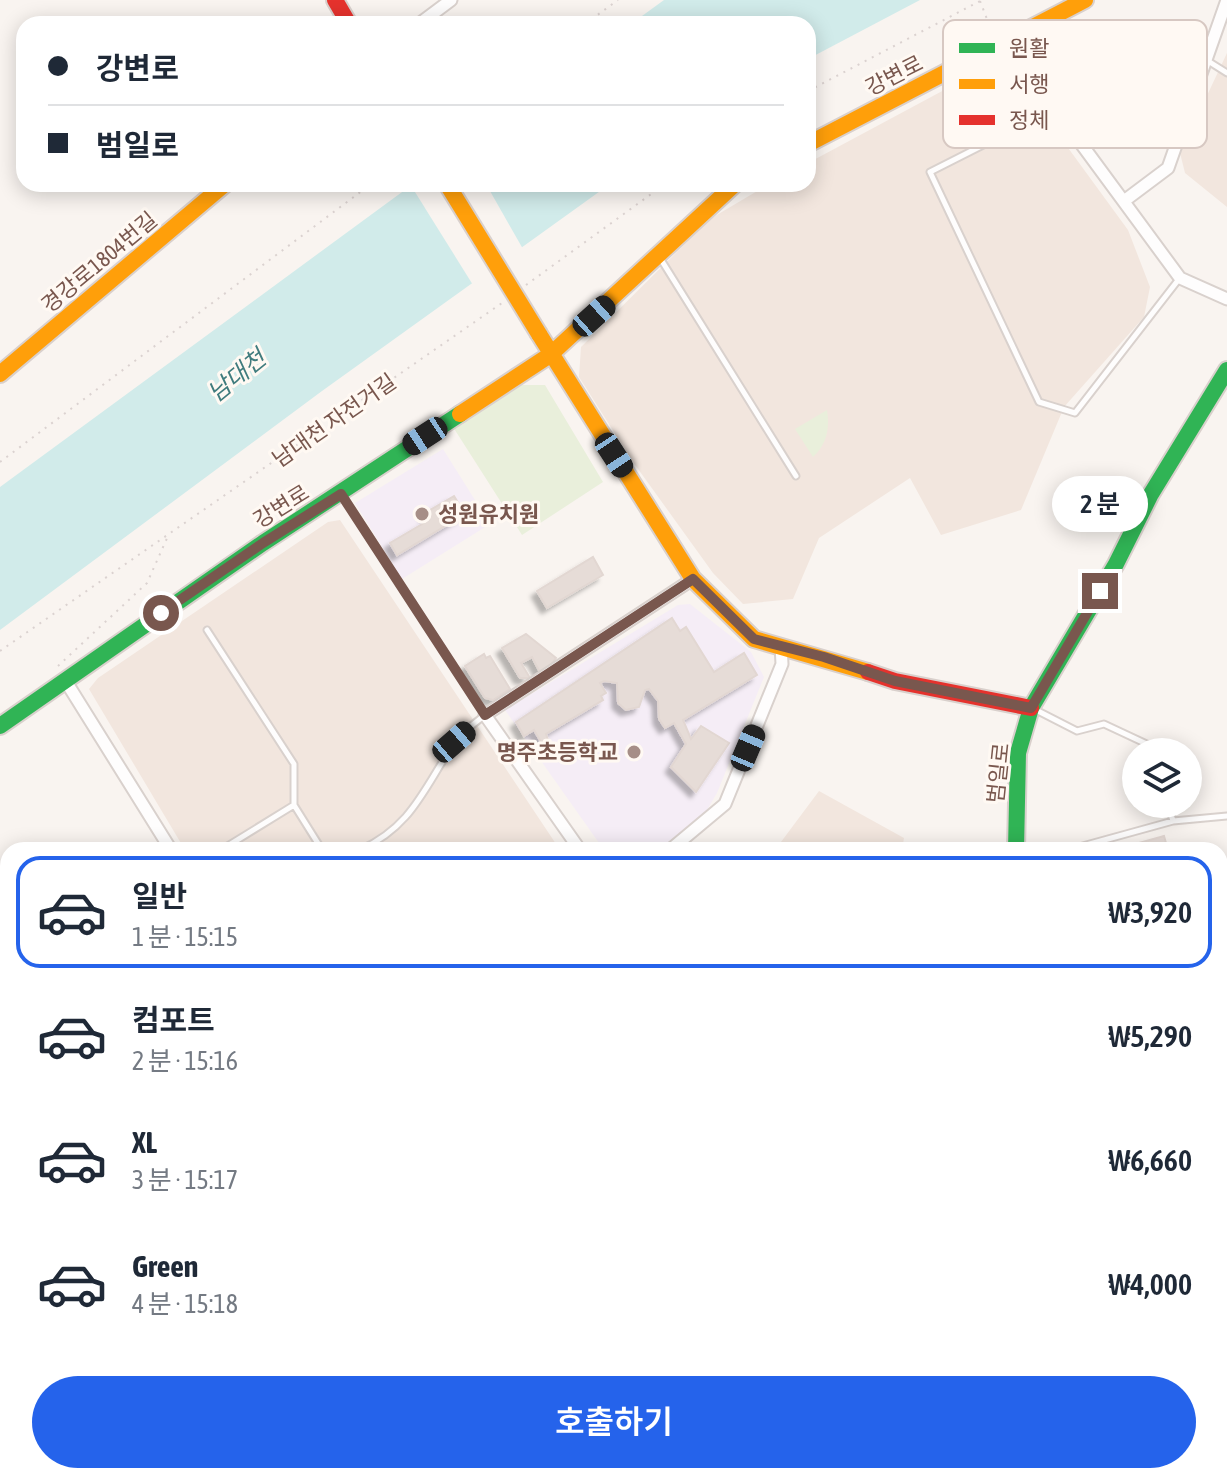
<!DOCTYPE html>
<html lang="ko">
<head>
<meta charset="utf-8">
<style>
  :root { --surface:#fff; --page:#f6f6f7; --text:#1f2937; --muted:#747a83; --line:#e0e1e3; --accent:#2563eb }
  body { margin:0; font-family:"Asap Condensed","Noto Sans KR",sans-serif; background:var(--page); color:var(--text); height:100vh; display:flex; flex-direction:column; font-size:30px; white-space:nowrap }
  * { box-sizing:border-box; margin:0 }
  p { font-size:26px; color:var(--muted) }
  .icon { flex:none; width:44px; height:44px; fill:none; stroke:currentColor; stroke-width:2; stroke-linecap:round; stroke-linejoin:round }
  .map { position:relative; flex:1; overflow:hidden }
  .sheet { position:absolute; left:0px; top:842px; width:1228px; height:642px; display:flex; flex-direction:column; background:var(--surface); border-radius:24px 24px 0 0; box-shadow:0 4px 20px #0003 }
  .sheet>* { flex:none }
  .top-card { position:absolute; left:16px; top:16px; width:800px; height:176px; border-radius:24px; box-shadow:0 4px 20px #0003; display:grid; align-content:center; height:176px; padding:0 32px; background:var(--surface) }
  .fabs { position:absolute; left:1122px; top:738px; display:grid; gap:16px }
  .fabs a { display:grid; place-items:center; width:80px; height:80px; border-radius:50%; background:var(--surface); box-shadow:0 4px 20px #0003; font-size:40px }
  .end { position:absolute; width:36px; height:36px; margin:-18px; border:10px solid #79574e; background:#fff; box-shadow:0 0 0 4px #fff }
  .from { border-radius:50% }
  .bubble { position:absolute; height:56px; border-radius:28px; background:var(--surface); box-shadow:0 4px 20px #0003; font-size:26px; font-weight:600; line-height:56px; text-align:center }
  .car { position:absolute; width:24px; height:48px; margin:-24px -12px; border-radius:10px; box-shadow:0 0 6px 2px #0007; background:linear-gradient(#222 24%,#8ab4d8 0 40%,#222 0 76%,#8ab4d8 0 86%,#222 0) }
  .top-card b { display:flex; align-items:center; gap:28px; height:76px; font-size:30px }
  .top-card b+b { border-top:2px solid var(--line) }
  .top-card i { width:20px; height:20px; background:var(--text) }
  ul { padding:14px 0 0; list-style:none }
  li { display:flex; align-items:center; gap:24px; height:112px; margin:0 16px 12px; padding:0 16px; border:4px solid transparent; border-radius:24px }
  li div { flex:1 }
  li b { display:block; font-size:30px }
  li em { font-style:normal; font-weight:600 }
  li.on { border-color:var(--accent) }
  li>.icon { width:72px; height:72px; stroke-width:1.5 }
  .cta { display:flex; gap:16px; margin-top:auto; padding:16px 32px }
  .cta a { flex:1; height:92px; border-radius:48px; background:var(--accent); color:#fff; font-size:32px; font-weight:600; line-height:92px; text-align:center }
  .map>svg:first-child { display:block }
</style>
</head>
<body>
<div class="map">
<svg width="1227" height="1483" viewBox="0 0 1227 1483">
  <defs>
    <filter id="shadow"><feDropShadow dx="-5.5" dy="5.5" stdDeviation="2" flood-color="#0004"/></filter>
  </defs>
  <rect width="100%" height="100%" fill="#f9f4f0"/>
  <!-- residential -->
  <path fill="#f2e6de" d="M1227,53V207L1185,173L1180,153Z
    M987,67H1009L1128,230L1150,287L1144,317L1064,407L1021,510L941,535L910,478L819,538L793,599L743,604L713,573L633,462L579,377L581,347L710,219L769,184H808V163Z
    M340,520L560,850H185L89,689L98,678L328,522Z
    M819,791L904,838L902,850H775Z"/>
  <!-- education -->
  <path fill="#f5edf6" d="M443,449L490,524L402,579L355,503Z
    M690,604L751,652L764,677L717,793L704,815L666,850H604L505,710L678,605Z"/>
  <!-- green -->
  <path fill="#e9efdb" d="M516,385H545L603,482L522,535L453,427Z
    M827,410C830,428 827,444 813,457L795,429Z
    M0,1041L8,1046V1384L0,1390Z
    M0,1473L8,1476H375L379,1483H0Z"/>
  <!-- water -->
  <path fill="#d1ebea" d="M664,0H920L808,59V24H631Z
    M413,184H610L322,391L0,630V487Z"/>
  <!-- pier -->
  <path fill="#f9f4f0" d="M410,184H486L523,249L473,285Z"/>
  <!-- building -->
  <path fill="#e6dcd7" stroke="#e2d7d2" stroke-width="2" filter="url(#shadow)" d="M454,496L465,514L397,555L390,543L429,520L425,513Z
    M593,557L603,575L547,608L537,591Z
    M672,618L680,631L686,627L714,672L744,653L757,675L683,720L691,739L701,726L729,743L696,792L671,767L686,744L674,723L665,728L659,719L658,701L649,689L645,690L639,707L626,710L618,703L617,683L604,681L600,683L606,693L601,696L603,700L546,734L550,746L544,747L534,730L524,736L516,722Z
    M526,634L556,658L542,676L532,657L521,663L530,678H520L502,648Z
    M484,654L486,658L490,656L510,689L493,700L485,698L465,666Z
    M1164,836L1168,850H1114Z"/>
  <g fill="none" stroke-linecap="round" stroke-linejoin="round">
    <!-- lane casing -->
    <g stroke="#d9d1cd" stroke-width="9">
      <path id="lane" d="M1208,61L1227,73
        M1042,93L1012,115L1005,134L930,172L1039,402L1075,413L1179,279
        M660,258L796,476
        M342,495L485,715C474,724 460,733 453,745C423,790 412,826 360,850
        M207,630L294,764V805L319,845L331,850
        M1034,709L1077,731L1104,724L1151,746L1153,752
        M1168,804L1173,821L1227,816
        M221,850L294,805
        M1068,850L1173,821"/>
    </g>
    <!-- street casing -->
    <g stroke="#d9d1cd" stroke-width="15">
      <path id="street" d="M419,24L451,0
        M1007,43L1180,278L1227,299
        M1124,201L1168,168L1227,0
        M65,680L171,850
        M580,850L485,715L693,579
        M670,850L725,804L782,664L781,646
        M0,898L8,897
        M451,1476L455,1483
        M553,1476L557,1483
        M1003,1476L1005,1483
        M613,1483L625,1476
        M683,1483L686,1476
        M987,1483L993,1476"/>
    </g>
    <!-- fast casing -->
    <g stroke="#d9d0cc" stroke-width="20">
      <path id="fast" d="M0,726L263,543L460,414
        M1016,850L1018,753L1031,708L1116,564L1151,494L1227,370
        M1220,1428L1227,1455"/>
    </g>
    <!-- slow casing -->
    <g stroke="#d9d0cc" stroke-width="20">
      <path id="slow" d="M808,144L1085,0
        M539,334L693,579L754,639L868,672
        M0,374L225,184
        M460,414L550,355L735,184
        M1220,1282L1227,1278"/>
    </g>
    <!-- jam casing -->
    <g stroke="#d9d0cc" stroke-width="20">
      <path id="jam" d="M335,0L349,24
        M868,672L895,681L1031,708
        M927,1483L943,1476"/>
    </g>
    <!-- path -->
    <path stroke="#dbd2d0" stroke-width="2" stroke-dasharray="2 6" stroke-linecap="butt" d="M980,1L992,32
      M585,24L618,0
      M808,91L982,0
      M526,285L665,184
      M0,462L371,184
      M0,651L502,303
      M58,666L147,583L168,536"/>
    <!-- lane -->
    <use href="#lane" stroke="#fefdfd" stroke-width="5"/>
    <!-- street -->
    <use href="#street" stroke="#fefdfd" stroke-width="11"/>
    <!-- fast -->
    <use href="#fast" stroke="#30b455" stroke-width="16"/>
    <!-- slow -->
    <use href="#slow" stroke="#ff9f0a" stroke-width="16"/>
    <!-- jam -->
    <use href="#jam" stroke="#e5322d" stroke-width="16"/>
    <!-- slow-bridge casing -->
    <g stroke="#d9d0cc" stroke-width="20" stroke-linecap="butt">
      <path id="slow-bridge" d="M447,184L539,334"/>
    </g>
    <!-- slow-bridge -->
    <use href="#slow-bridge" stroke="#ff9f0a" stroke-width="16"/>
  </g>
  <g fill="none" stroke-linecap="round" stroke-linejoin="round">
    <!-- route -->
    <path stroke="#79574e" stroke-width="10" d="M161,613L263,543L341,494L485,715L693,579L754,639L824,657L895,681L1031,708L1100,591"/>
  </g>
  <!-- markers -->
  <g fill="#a68e87" stroke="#fff9f3" stroke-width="3">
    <circle cx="422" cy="514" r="8"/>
    <circle cx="634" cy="752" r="8"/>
  </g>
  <g text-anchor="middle" stroke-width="6" stroke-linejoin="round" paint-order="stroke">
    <!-- street labels -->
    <g font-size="22" fill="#79574e" stroke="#fff9f3">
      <text transform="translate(894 75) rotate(-27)" y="8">강변로</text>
      <text transform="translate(99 262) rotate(-40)" y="8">경강로1804번길</text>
      <text transform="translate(334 420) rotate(-35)" y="8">남대천 자전거길</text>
      <text transform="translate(281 506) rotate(-32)" y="8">강변로</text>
      <text transform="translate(998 773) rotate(-84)" y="8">범일로</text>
    </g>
    <!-- poi labels -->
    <g font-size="22" font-weight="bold" fill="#79574e" stroke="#fff9f3" text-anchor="start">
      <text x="438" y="522">성원유치원</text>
      <text x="618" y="760" text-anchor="end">명주초등학교</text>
    </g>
    <!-- water labels -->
    <g font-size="24" font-style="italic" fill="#407c7e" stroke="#fff9f3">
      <text transform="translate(237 376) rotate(-39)" y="8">남대천</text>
    </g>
  </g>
  <!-- legend -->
  <rect x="943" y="20" width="264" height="128" rx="12" fill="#fff9f3" stroke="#d7c8c2" stroke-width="2"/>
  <rect x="959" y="43" width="36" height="10" fill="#30b455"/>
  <rect x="959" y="79" width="36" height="10" fill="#ff9f0a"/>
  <rect x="959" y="115" width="36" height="10" fill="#e5322d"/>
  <g font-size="22" fill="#79574e">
    <text x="1009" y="56">원활</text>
    <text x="1009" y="92">서행</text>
    <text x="1009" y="128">정체</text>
  </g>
</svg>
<div class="fabs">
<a><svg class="icon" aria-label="layers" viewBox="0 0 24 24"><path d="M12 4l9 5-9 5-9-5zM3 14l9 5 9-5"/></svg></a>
</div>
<i class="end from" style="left:161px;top:613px"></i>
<i class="end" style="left:1100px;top:591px"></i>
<div class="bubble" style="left:1052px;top:476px;width:96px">2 분</div>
<i class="car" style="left:594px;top:316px;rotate:48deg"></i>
<i class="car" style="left:425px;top:436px;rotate:237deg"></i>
<i class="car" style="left:614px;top:455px;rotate:147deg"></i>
<i class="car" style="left:454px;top:742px;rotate:49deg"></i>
<i class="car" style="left:748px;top:748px;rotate:23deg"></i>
<div class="top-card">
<b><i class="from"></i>강변로</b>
<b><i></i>범일로</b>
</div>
<section class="sheet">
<ul>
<li class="on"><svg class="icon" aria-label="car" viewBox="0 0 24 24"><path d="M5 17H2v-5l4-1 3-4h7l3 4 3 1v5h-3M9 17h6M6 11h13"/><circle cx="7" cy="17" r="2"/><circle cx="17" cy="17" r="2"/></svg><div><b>일반</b><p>1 분 · 15:15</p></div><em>₩3,920</em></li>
<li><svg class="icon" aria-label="car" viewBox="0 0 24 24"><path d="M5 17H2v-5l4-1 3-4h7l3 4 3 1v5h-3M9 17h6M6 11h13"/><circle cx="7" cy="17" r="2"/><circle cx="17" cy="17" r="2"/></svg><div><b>컴포트</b><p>2 분 · 15:16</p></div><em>₩5,290</em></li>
<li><svg class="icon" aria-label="car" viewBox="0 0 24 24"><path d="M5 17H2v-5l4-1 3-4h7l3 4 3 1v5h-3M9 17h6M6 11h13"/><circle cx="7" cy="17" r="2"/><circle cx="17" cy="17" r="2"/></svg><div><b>XL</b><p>3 분 · 15:17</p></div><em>₩6,660</em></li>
<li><svg class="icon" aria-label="car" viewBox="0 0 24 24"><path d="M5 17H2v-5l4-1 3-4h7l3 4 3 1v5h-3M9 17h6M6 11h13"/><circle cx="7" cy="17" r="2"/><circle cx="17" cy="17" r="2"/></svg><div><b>Green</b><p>4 분 · 15:18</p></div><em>₩4,000</em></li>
</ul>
<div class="cta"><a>호출하기</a></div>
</section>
</div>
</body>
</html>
